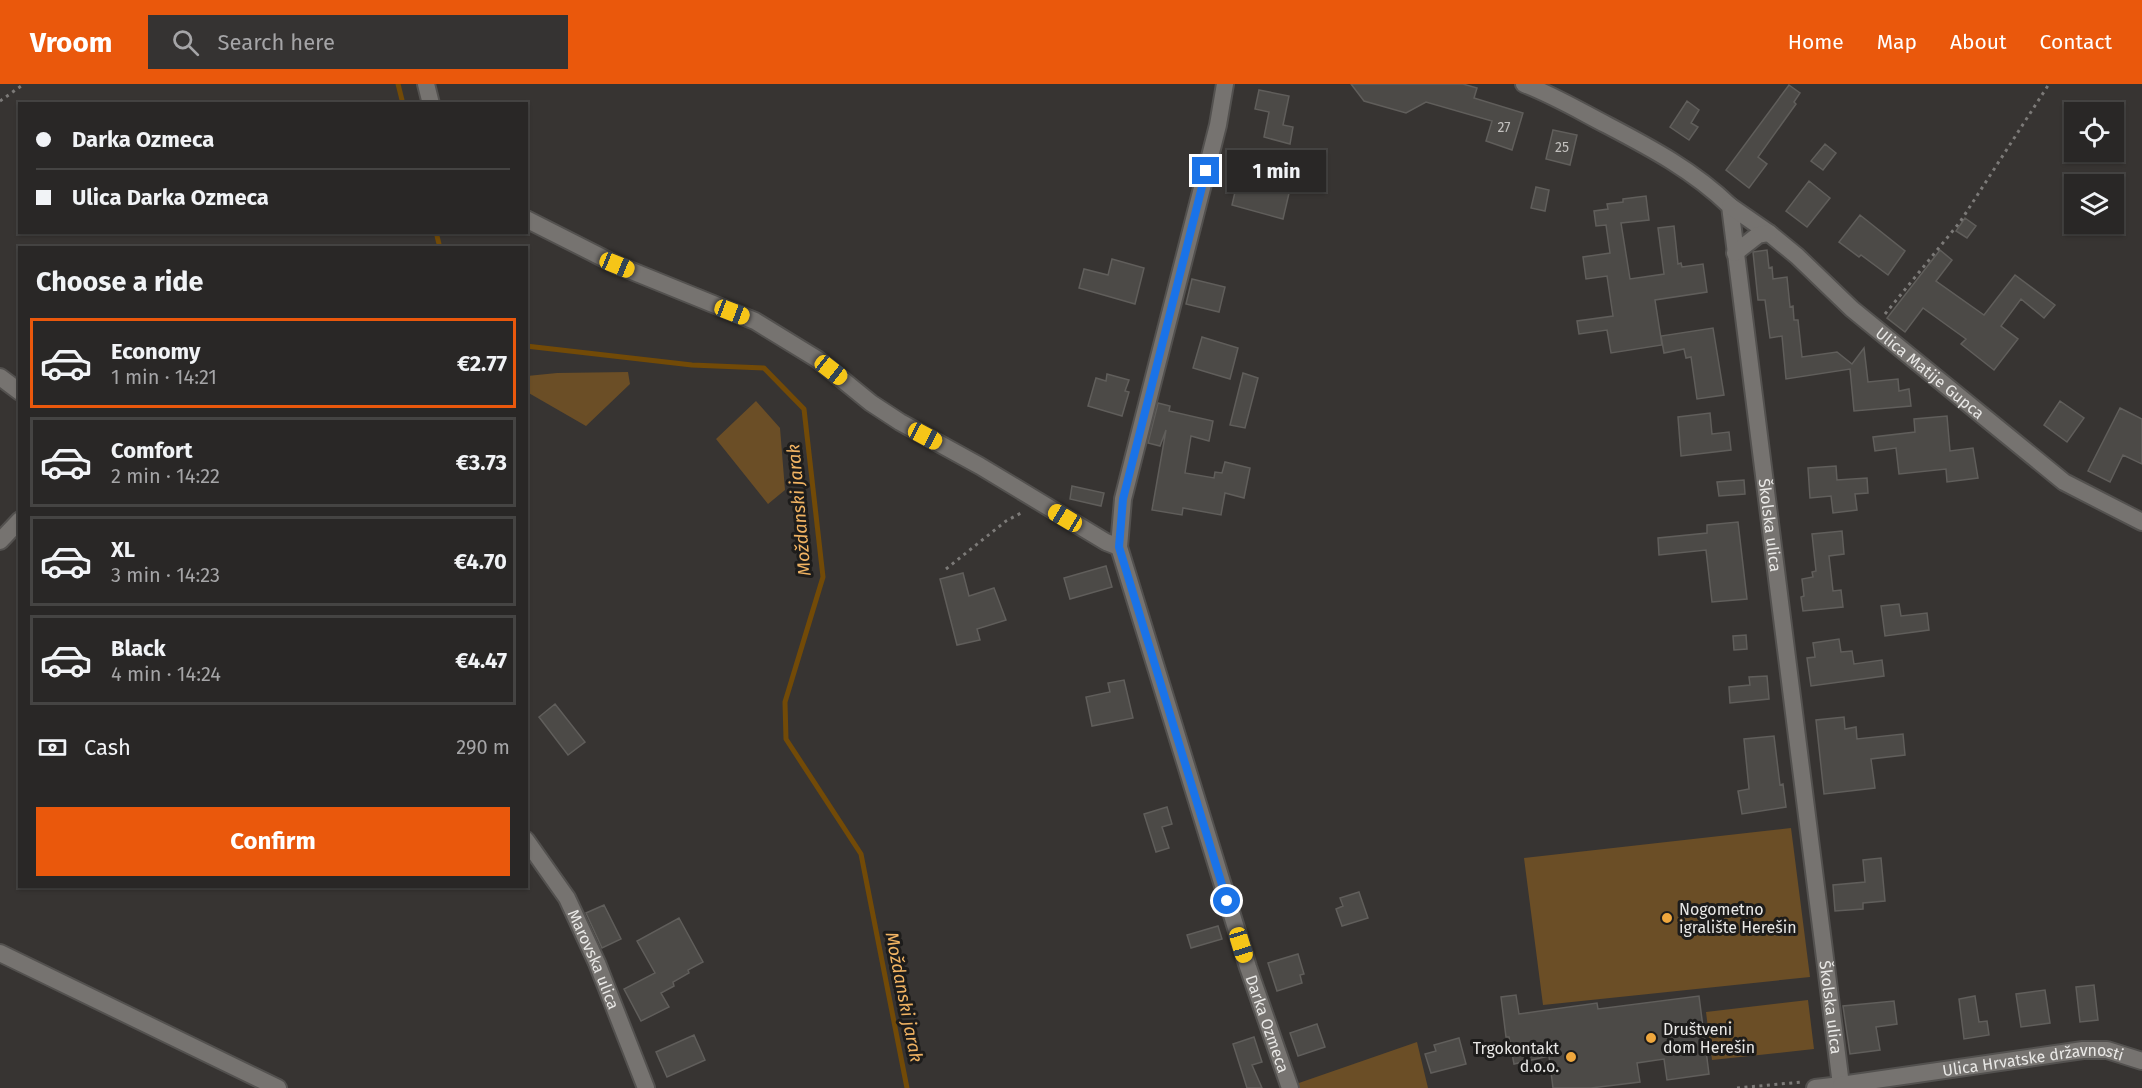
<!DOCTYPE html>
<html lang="en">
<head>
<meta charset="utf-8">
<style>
  :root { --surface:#292726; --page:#353332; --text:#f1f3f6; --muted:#a5a5a7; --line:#454443; --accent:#ea580c }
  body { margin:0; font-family:"Fira Sans",sans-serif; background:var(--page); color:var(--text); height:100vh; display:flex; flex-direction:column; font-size:22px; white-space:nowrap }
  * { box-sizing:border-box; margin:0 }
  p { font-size:20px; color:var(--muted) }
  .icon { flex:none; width:33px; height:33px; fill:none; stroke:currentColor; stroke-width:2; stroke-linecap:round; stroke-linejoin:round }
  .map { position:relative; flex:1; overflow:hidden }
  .panel { position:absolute; left:18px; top:162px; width:510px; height:642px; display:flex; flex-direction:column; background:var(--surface); border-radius:0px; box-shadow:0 2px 4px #0004,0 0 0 2px var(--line) }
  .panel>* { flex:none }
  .banner { position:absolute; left:18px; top:18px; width:510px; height:132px; border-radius:0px; box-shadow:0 2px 4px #0004,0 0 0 2px var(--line); display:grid; align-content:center; height:132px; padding:0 18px; background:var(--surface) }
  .buttons { position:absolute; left:2064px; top:18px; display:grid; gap:12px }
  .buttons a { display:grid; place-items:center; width:60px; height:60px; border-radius:0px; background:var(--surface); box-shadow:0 2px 4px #0004,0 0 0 2px var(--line); font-size:30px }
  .end { position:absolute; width:27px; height:27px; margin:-14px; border:8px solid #1a73e8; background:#fff; box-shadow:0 0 0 3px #fff }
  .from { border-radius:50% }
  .bubble { position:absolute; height:42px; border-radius:0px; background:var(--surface); box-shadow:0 2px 4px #0004,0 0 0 2px var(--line); font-size:20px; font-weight:700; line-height:42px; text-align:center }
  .car { position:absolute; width:18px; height:36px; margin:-18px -9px; border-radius:8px; box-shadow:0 0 4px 2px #0007; background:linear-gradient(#f5c518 24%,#345 0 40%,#f5c518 0 76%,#345 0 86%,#f5c518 0) }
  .banner b { display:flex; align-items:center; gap:21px; height:57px; font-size:22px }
  .banner b+b { border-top:2px solid var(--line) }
  .banner i { width:15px; height:15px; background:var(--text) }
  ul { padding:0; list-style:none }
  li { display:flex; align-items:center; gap:18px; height:90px; margin:0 12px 9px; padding:0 6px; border:3px solid var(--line); border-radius:0px }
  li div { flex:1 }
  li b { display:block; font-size:22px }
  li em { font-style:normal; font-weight:700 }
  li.on { border-color:var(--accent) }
  li>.icon { width:54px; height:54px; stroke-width:1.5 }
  h2 { padding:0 18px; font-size:27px; line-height:72px }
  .pay { display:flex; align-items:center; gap:15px; height:66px; padding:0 18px; font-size:22px }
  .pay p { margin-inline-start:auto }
  .button { display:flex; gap:12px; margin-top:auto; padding:12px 18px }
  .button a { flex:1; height:69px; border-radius:0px; background:var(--accent); color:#fff; font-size:24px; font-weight:700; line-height:69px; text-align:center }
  header { display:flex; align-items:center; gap:36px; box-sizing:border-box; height:84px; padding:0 30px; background:var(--accent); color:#fff }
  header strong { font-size:28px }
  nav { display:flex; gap:33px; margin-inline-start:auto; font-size:21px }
  .search { width:420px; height:54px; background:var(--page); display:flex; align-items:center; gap:15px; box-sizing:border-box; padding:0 21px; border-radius:0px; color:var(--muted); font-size:22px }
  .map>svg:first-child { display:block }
</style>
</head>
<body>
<header>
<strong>Vroom</strong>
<div class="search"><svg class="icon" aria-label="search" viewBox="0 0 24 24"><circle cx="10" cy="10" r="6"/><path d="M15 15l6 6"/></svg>Search here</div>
<nav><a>Home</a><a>Map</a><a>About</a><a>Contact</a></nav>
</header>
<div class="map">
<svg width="2142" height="1004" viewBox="0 0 2142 1004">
  <rect width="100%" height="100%" fill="#373432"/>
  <!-- green -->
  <path fill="#6b4e26" d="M628,288L630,300L586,342L527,308V292L557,289Z
    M756,317L780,344L785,406L768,420L716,355Z
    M1791,744L1810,893L1543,921L1524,774Z
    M1808,916L1814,965L1712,976L1706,928Z
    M1417,958L1428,1004H1297L1296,1000Z"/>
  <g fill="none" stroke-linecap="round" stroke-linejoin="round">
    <!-- stream -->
    <path stroke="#724a07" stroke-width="5" d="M398,0L403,20
      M436,148L440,164
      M526,262L692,281L764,284L804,325L823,493L785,618L786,655L861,770L907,1004"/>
  </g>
  <!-- building -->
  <path fill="#4c4a47" stroke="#605e5b" stroke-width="1.5" d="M1351,0H1463L1477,4L1474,14L1523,29L1512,66L1486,57L1492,37L1426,18L1406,29L1364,17Z
    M1789,1L1800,9L1794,18L1796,20L1758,73L1767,80L1749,104L1726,86Z
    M1259,6L1289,12L1283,41L1293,43L1290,60L1264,53L1269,28L1255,25Z
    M1687,17L1699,26L1691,39L1698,43L1689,56L1670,43Z
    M1553,46L1577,51L1570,81L1546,75Z
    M1825,60L1836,69L1823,86L1811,77Z
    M1248,80L1293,92L1283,135L1232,121L1239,91L1246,92Z
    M1809,97L1830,114L1807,143L1786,127Z
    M1536,103L1549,106L1545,127L1531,124Z
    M1646,112L1649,136L1621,139L1630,195L1664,190L1658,144L1674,142L1678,180L1681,179L1682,183L1703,180L1707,208L1655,216L1662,261L1611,269L1607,246L1579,250L1577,237L1613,232L1607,192L1586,195L1583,173L1610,169L1606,141L1596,142L1594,127L1608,125L1607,120L1623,118V115Z
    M1860,131L1905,167L1888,191L1861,171L1859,173L1839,158Z
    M1965,134L1976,142L1967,154L1956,147Z
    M1767,166L1769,184L1772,183L1773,195L1787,193L1790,223L1793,222L1794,236H1798L1802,273L1837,268L1852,280L1864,264L1868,298L1898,295L1899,307L1909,305L1911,322L1854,327L1850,285L1786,295L1782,252L1770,254L1765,216H1758L1753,168Z
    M1940,166L1952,176L1936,197L1984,231L2015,191L2055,221L2044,234L2021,215L2001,242L2018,255L1994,286L1961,260L1966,255L1923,224L1905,248L1887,234Z
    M1112,175L1144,184L1135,220L1079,204L1084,185L1108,191Z
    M1192,195L1225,203L1219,228L1186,220Z
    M1713,244L1724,311L1697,315L1691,273L1686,274L1684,265L1664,269L1661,252Z
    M1202,253L1238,264L1230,295L1193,284Z
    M1243,289L1258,294L1245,344L1230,341Z
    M1107,290L1129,296L1125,307L1129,308L1122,332L1088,322L1096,294L1106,297Z
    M2060,317L2084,334L2067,358L2044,341Z
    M1158,319L1170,322L1169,327L1213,337L1209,357L1191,352L1185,389L1214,394L1215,388L1222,389L1225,378L1250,384L1244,414L1225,409L1221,431L1183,424L1182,431L1152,426L1166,346L1160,362L1148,359Z
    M2120,324L2142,335V380L2123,371L2110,398L2088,387Z
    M1710,329L1712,350L1729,348L1731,366L1681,372L1678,333Z
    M1947,332L1950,367L1973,364L1978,394L1947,398L1946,385L1899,390L1896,364L1875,367L1873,353L1915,348L1914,335Z
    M1836,382L1837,396L1867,394L1868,409L1855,410L1857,426L1833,429L1831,412L1810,414L1808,384Z
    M1744,396L1745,410L1719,412L1717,398Z
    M1072,402L1104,409L1101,422L1070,415Z
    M1738,438L1747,515L1712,518L1706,466L1659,471L1658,454L1707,449V441Z
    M1842,447L1844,470L1829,472L1833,507L1841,506L1843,523L1803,527L1801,513L1804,512L1802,495L1813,493L1812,488L1816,487L1812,450Z
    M1106,482L1112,503L1070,515L1064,494Z
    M963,489L969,512L994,504L1006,536L977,545L980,556L957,561L940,495Z
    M1899,520L1901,532L1927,529L1929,546L1885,552L1881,522Z
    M1746,551L1747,565L1734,566L1733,552Z
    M1839,555L1841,568L1852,567L1854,580L1882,576L1884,592L1811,602L1807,574L1815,573L1813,559Z
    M1767,592L1769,615L1730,619L1729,603L1750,601L1749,593Z
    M1124,596L1133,634L1092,642L1086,613L1110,608L1108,599Z
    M555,620L585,658L568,671L539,633Z
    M1844,633L1845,645L1856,643L1857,655L1903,650L1905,671L1871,675L1875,704L1824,710L1816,636Z
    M1774,652L1780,701L1783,700L1786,723L1742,730L1738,707L1749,705L1744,655Z
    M1167,723L1172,740L1162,743L1169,764L1156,768L1144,730Z
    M1881,774L1885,817L1863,819V825L1835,827L1833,801L1865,798L1863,776Z
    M1359,808L1368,834L1342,842L1336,825L1343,822L1340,814Z
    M604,821L621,855L602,864L586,829Z
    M679,834L703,878L688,886L689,889L673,898L674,902L661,909L669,923L641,937L624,905L655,889L637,857Z
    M1218,842L1222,855L1191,864L1187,851Z
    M1298,870L1304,890L1300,891L1302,899L1277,907L1268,879Z
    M2094,901L2098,936L2080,938L2076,903Z
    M2045,906L2050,939L2021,943L2016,910Z
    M1516,911L1519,930L1597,919L1598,925L1699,912L1709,990L1667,996L1664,975L1637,979L1640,998L1591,1004H1553L1549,972L1514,980L1509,953H1506L1501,913Z
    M1975,912L1979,938L1987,937L1989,951L1964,955L1959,915Z
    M1894,917L1897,940L1876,943L1880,966L1850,970L1843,922Z
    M1317,940L1325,963L1298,972L1290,949Z
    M694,951L705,976L667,993L656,968Z
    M1254,953L1262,978L1252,981L1262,1004H1247L1233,960Z
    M1459,954L1466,980L1431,989L1425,970L1436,967L1434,961Z"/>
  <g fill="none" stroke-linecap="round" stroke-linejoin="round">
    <!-- minor casing -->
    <g stroke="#53514f" stroke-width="20">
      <g id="minor">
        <path d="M426,0L431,20"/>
        <path id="s1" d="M1225,0L1218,41L1123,415L1119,463L1248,883L1290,1004"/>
        <path id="s2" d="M1524,0C1553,11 1580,27 1607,41C1651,64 1694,87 1730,122L1841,1001L1815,1004"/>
        <path id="s3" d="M1730,122L1769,149L1797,172L1852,225L2064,398L2142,438"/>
        <path d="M526,135L617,181L755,237L817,275L871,319L900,338L980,382L1106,458L1119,463"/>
        <path d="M1735,169L1758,151L1769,149"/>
        <path d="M0,293L20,308"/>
        <path d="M0,457L20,436"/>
        <path id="s4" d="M526,756L567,814L597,879L646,1004"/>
        <path d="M0,869L278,1004"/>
      </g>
    </g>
    <!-- secondary casing -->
    <g stroke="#53514f" stroke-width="20">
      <g id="secondary">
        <path id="s5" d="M1841,1001L2083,966H2107L2142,977"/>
      </g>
    </g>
    <!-- path -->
    <path stroke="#7c7a78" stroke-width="3" stroke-dasharray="3 4.5" stroke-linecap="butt" d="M0,17L24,0
      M1885,230L1960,138L2049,0
      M946,485L1006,437L1023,428
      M1737,1004L1802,998"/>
    <!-- minor -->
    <use href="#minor" stroke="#767370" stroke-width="16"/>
    <!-- secondary -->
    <use href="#secondary" stroke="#767370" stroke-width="16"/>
  </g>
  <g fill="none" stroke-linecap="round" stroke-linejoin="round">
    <!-- route -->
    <path stroke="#1a73e8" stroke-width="8" d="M1206,87L1123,415L1119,463L1227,817"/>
  </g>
  <!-- markers -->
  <g fill="#efa73d" stroke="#1d1c1b" stroke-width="2">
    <circle cx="1667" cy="834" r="6"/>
    <circle cx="1651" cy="954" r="6"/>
    <circle cx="1571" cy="973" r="6"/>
  </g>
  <g text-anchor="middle" stroke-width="6" stroke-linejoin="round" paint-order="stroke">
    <!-- number labels -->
    <g font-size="14" fill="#c2c0be">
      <text x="1504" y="48">27</text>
      <text x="1562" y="68">25</text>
    </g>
    <!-- street labels -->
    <g font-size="16" fill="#e9e8e6" stroke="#1d1c1b">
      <text dy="6" stroke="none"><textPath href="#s3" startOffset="261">Ulica Matije Gupca</textPath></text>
      <text dy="6" stroke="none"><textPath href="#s2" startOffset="562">Školska ulica</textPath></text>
      <text dy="6" stroke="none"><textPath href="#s4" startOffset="138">Marovska ulica</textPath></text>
      <text dy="6" stroke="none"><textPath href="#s2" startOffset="1048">Školska ulica</textPath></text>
      <text dy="6" stroke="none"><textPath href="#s1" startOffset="975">Darka Ozmeca</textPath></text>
      <text dy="6" stroke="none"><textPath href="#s5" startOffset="194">Ulica Hrvatske državnosti</textPath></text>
    </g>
    <!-- poi labels -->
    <g font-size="16" fill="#e9e8e6" stroke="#1d1c1b" text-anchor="start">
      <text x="1679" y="831">Nogometno<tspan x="1679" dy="18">igralište Herešin</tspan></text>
      <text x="1663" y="951">Društveni<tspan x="1663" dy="18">dom Herešin</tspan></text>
      <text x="1559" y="970" text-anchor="end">Trgokontakt<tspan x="1559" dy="18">d.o.o.</tspan></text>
    </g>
    <!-- water labels -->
    <g font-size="18" font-style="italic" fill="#f2b463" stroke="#1d1c1b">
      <text transform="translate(799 426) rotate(-95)" y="6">Moždanski jarak</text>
      <text transform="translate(904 913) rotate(79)" y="6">Moždanski jarak</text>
    </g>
  </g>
</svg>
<div class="buttons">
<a><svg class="icon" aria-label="locate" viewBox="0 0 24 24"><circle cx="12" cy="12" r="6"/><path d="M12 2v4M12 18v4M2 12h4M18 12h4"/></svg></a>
<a><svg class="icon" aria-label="layers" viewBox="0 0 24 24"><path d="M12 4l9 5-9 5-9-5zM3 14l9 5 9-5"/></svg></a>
</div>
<i class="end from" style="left:1227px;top:817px"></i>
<i class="end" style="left:1206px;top:87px"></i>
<div class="bubble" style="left:1227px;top:66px;width:99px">1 min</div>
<i class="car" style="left:617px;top:181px;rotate:112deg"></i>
<i class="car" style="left:732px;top:228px;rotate:111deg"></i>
<i class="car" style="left:831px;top:286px;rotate:128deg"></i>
<i class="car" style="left:925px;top:352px;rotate:118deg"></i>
<i class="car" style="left:1065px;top:434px;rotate:301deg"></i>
<i class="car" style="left:1241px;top:861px;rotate:163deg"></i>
<div class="banner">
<b><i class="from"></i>Darka Ozmeca</b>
<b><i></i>Ulica Darka Ozmeca</b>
</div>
<section class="panel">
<h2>Choose a ride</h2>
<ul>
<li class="on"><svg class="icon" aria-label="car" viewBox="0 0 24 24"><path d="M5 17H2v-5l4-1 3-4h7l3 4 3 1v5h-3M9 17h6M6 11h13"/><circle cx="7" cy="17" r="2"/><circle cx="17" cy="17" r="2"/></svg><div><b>Economy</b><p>1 min · 14:21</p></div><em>€2.77</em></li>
<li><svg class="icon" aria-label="car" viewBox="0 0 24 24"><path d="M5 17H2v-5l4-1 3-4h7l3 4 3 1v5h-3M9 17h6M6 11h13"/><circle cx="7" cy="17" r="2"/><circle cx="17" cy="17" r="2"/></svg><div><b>Comfort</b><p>2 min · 14:22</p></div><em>€3.73</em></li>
<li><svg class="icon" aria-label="car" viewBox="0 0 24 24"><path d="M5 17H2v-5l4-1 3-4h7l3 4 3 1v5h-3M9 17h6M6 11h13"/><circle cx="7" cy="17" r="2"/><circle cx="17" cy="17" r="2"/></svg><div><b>XL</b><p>3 min · 14:23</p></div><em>€4.70</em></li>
<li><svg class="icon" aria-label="car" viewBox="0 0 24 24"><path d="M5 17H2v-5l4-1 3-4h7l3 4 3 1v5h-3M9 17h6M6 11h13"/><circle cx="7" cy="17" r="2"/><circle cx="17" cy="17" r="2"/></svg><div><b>Black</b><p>4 min · 14:24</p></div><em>€4.47</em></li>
</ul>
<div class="pay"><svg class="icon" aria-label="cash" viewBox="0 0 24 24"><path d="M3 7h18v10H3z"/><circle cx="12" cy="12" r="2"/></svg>Cash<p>290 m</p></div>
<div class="button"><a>Confirm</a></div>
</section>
</div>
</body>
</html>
